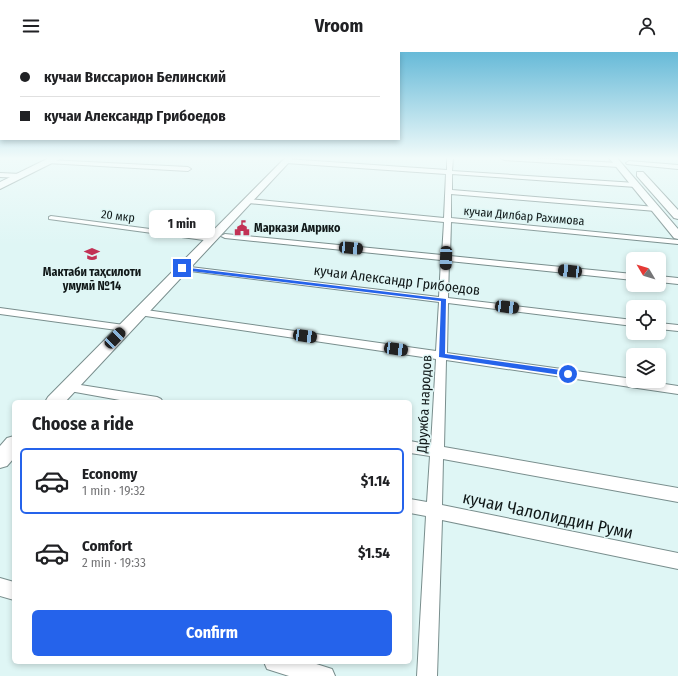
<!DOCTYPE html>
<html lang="en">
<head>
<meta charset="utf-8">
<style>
  :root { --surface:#fff; --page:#f6f6f6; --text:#202124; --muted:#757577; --line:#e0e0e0; --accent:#2563eb }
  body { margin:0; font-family:"Fira Sans Condensed",sans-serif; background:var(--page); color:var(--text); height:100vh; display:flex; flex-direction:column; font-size:15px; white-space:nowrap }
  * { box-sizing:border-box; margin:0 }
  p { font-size:13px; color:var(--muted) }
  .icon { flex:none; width:22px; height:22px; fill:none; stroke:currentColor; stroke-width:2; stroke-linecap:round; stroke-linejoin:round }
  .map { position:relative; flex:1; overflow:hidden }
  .details { position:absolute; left:12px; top:348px; width:400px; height:264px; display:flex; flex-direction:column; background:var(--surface); border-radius:6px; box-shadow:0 2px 6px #0003 }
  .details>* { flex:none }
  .banner { position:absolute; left:0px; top:0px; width:400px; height:88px; box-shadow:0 2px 6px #0003; display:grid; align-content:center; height:88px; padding:0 20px; background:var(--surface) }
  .needle { width:26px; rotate:308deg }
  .controls { position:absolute; left:626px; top:200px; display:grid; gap:8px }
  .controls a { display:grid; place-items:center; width:40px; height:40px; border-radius:6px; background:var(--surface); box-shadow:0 2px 6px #0003; font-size:20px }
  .end { position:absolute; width:18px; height:18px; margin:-9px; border:5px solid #2563eb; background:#fff; box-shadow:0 0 0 2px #fff }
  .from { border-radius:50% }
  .bubble { position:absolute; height:28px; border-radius:6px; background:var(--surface); box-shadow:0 2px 6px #0003; font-size:13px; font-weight:700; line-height:28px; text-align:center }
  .car { position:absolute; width:12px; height:24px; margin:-12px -6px; border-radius:5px; box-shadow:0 0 3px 1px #0007; background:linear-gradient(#222 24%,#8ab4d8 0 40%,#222 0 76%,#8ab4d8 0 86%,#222 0) }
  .banner b { display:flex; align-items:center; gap:14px; height:38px; font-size:15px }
  .banner b+b { border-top:1px solid var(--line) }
  .banner i { width:10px; height:10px; background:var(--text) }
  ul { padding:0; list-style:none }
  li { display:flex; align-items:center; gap:12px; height:66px; margin:0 8px 6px; padding:0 12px; border:2px solid transparent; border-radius:6px }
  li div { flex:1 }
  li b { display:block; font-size:15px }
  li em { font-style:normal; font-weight:700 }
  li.selected { border-color:var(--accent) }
  li>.icon { width:36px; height:36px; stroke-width:1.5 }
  h2 { padding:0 20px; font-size:18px; line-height:48px }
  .cta { display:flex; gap:8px; margin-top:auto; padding:8px 20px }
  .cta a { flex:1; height:46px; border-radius:6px; background:var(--accent); color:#fff; font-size:16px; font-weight:700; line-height:46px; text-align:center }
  header { display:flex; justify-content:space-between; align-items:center; height:52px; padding:0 20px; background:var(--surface); font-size:18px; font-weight:700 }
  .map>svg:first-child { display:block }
</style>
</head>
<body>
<header><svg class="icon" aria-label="menu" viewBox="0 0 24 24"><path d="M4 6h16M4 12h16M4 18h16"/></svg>Vroom<svg class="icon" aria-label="person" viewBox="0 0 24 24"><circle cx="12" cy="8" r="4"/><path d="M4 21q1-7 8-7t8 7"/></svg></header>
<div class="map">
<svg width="678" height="624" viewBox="0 0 678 624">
  <rect width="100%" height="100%" fill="#dff6f5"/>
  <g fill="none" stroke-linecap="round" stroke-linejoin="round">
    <!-- street casing -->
    <g stroke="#798e8d" stroke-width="2">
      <path id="street" d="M447,106H453L452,119L636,131L639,133L636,135L452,122V138L656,155L659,157L656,159L451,142V166L678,188V192L451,170L450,204L633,222V228L449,209L448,246L633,268V274L448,251L447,301L633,327V329H645L678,334V342L446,308L444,395L678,436V450L443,407L442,453L678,501V517L442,468L437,624H417L426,464L410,461V447L427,450L430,404L410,401V389L431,393L436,307L139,263L134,260L139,257L436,299L439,250L182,218L178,216L182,214L439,245L441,208L225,186L221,184L225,182L442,203L444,170L248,151L245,149L248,147L444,166L446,122L286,111L283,109L286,107L447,118Z
        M501,106H531L619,111L622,113L619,115L504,108Z
        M49,108L188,115L191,117L188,119L47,111V109Z
        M629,109L678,113V117L627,112L626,111Z
        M0,121L21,122L24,124L21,126L0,125Z
        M51,164L211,185L215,187L211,189L49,167V165Z
        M659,224L678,226V232L659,230Z
        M0,256L124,273L129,276L124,279L0,262Z
        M659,271L678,273V279L659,277Z
        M68,331L157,345L161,347L163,350H131L64,338L62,335L64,332Z
        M0,526L14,530V548L0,544Z
        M264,610H310L332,617L335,624H289L267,617Z"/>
    </g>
    <!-- secondary casing -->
    <g stroke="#798e8d" stroke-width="2">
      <path id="secondary" d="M285,106H293L65,350H45L48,345Z
        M609,106H617L678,177V187L674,186Z
        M637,120H643L678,158V167L674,166L637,124Z
        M14,384V406L7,414L0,416V394L7,386Z"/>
    </g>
    <!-- highway casing -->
    <g stroke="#798e8d" stroke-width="2">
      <path id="highway" d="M49,106H62L0,137V130Z"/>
    </g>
    <!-- street -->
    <use href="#street" fill="#fff" fill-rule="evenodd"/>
    <!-- secondary -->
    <use href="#secondary" fill="#fff" fill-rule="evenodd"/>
    <!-- highway -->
    <use href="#highway" fill="#fff" fill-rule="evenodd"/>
  </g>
  <!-- sky -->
  <linearGradient id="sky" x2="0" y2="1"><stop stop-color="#67bad8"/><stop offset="0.55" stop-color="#f1fbfa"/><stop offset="1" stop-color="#f1fbfa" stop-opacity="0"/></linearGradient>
  <rect width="678" height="193" fill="url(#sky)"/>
  <!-- route -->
  <path fill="#2563eb" d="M181,215L446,247L445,302L568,319L571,322L568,324L439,305L441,249L182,218Z"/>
  <!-- icons -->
  <defs>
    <g id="civic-bare" transform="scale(1.2)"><path d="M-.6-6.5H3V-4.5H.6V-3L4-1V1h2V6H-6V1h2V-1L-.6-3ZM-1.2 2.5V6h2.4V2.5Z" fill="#c23255" stroke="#dff6f5" stroke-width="2.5" paint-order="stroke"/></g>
    <g id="school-bare" transform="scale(1.2)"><path d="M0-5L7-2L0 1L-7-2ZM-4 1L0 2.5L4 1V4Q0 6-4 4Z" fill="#c23255" stroke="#dff6f5" stroke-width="2.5" paint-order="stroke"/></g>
  </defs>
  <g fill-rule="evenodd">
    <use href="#civic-bare" x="242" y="176"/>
    <use href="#school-bare" x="92" y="202"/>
  </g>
  <g text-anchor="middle" stroke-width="3" stroke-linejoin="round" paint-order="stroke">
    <!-- far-street labels -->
    <g font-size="12" fill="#111919" stroke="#dff6f5">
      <text transform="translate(118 164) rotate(7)" y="4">20 мкр</text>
      <text transform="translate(524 164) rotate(5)" y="4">кучаи Дилбар Рахимова</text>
    </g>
    <!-- far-poi labels -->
    <g font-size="12" font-weight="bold" fill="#111919" stroke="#dff6f5" text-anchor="start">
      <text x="254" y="180">Маркази Амрико</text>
      <text x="92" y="224" text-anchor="middle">Мактаби таҳсилоти<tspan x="92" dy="14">умумӣ №14</tspan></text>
    </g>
    <!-- street labels -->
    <g font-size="14" fill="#111919" stroke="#dff6f5">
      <text transform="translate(397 228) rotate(7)" y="5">кучаи Александр Грибоедов</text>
      <text transform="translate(424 352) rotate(-87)" y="5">Дружба народов</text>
    </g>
    <!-- near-street labels -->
    <g font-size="17" fill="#111919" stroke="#dff6f5">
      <text transform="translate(548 463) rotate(12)" y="6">кучаи Чалолиддин Руми</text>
    </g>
  </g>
</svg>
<div class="controls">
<a><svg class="needle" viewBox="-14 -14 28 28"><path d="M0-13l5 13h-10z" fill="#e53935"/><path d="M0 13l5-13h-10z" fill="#757577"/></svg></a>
<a><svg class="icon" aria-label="locate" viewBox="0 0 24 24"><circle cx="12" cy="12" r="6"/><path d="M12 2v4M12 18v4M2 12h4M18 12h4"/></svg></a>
<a><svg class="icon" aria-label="layers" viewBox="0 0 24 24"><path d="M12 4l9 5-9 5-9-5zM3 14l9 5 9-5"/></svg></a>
</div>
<i class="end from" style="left:568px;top:322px"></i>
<i class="end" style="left:182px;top:216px"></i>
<div class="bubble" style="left:149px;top:158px;width:66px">1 min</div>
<i class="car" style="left:351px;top:196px;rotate:95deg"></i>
<i class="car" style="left:446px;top:206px;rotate:182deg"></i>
<i class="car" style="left:570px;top:219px;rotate:276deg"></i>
<i class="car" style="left:507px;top:255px;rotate:97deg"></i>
<i class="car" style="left:305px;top:284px;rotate:98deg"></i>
<i class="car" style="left:115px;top:286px;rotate:44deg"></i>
<i class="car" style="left:396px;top:297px;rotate:98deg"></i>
<div class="banner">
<b><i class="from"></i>кучаи Виссарион Белинский</b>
<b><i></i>кучаи Александр Грибоедов</b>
</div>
<section class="details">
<h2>Choose a ride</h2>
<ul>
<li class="selected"><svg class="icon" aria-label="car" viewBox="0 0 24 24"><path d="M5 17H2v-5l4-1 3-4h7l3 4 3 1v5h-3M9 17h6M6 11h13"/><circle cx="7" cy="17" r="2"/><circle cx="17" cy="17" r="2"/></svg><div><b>Economy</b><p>1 min · 19:32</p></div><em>$1.14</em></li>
<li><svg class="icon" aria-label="car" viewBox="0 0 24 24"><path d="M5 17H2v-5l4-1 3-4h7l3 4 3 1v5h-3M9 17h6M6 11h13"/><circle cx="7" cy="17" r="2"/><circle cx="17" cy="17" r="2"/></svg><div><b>Comfort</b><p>2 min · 19:33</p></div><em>$1.54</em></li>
</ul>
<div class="cta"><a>Confirm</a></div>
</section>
</div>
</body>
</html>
